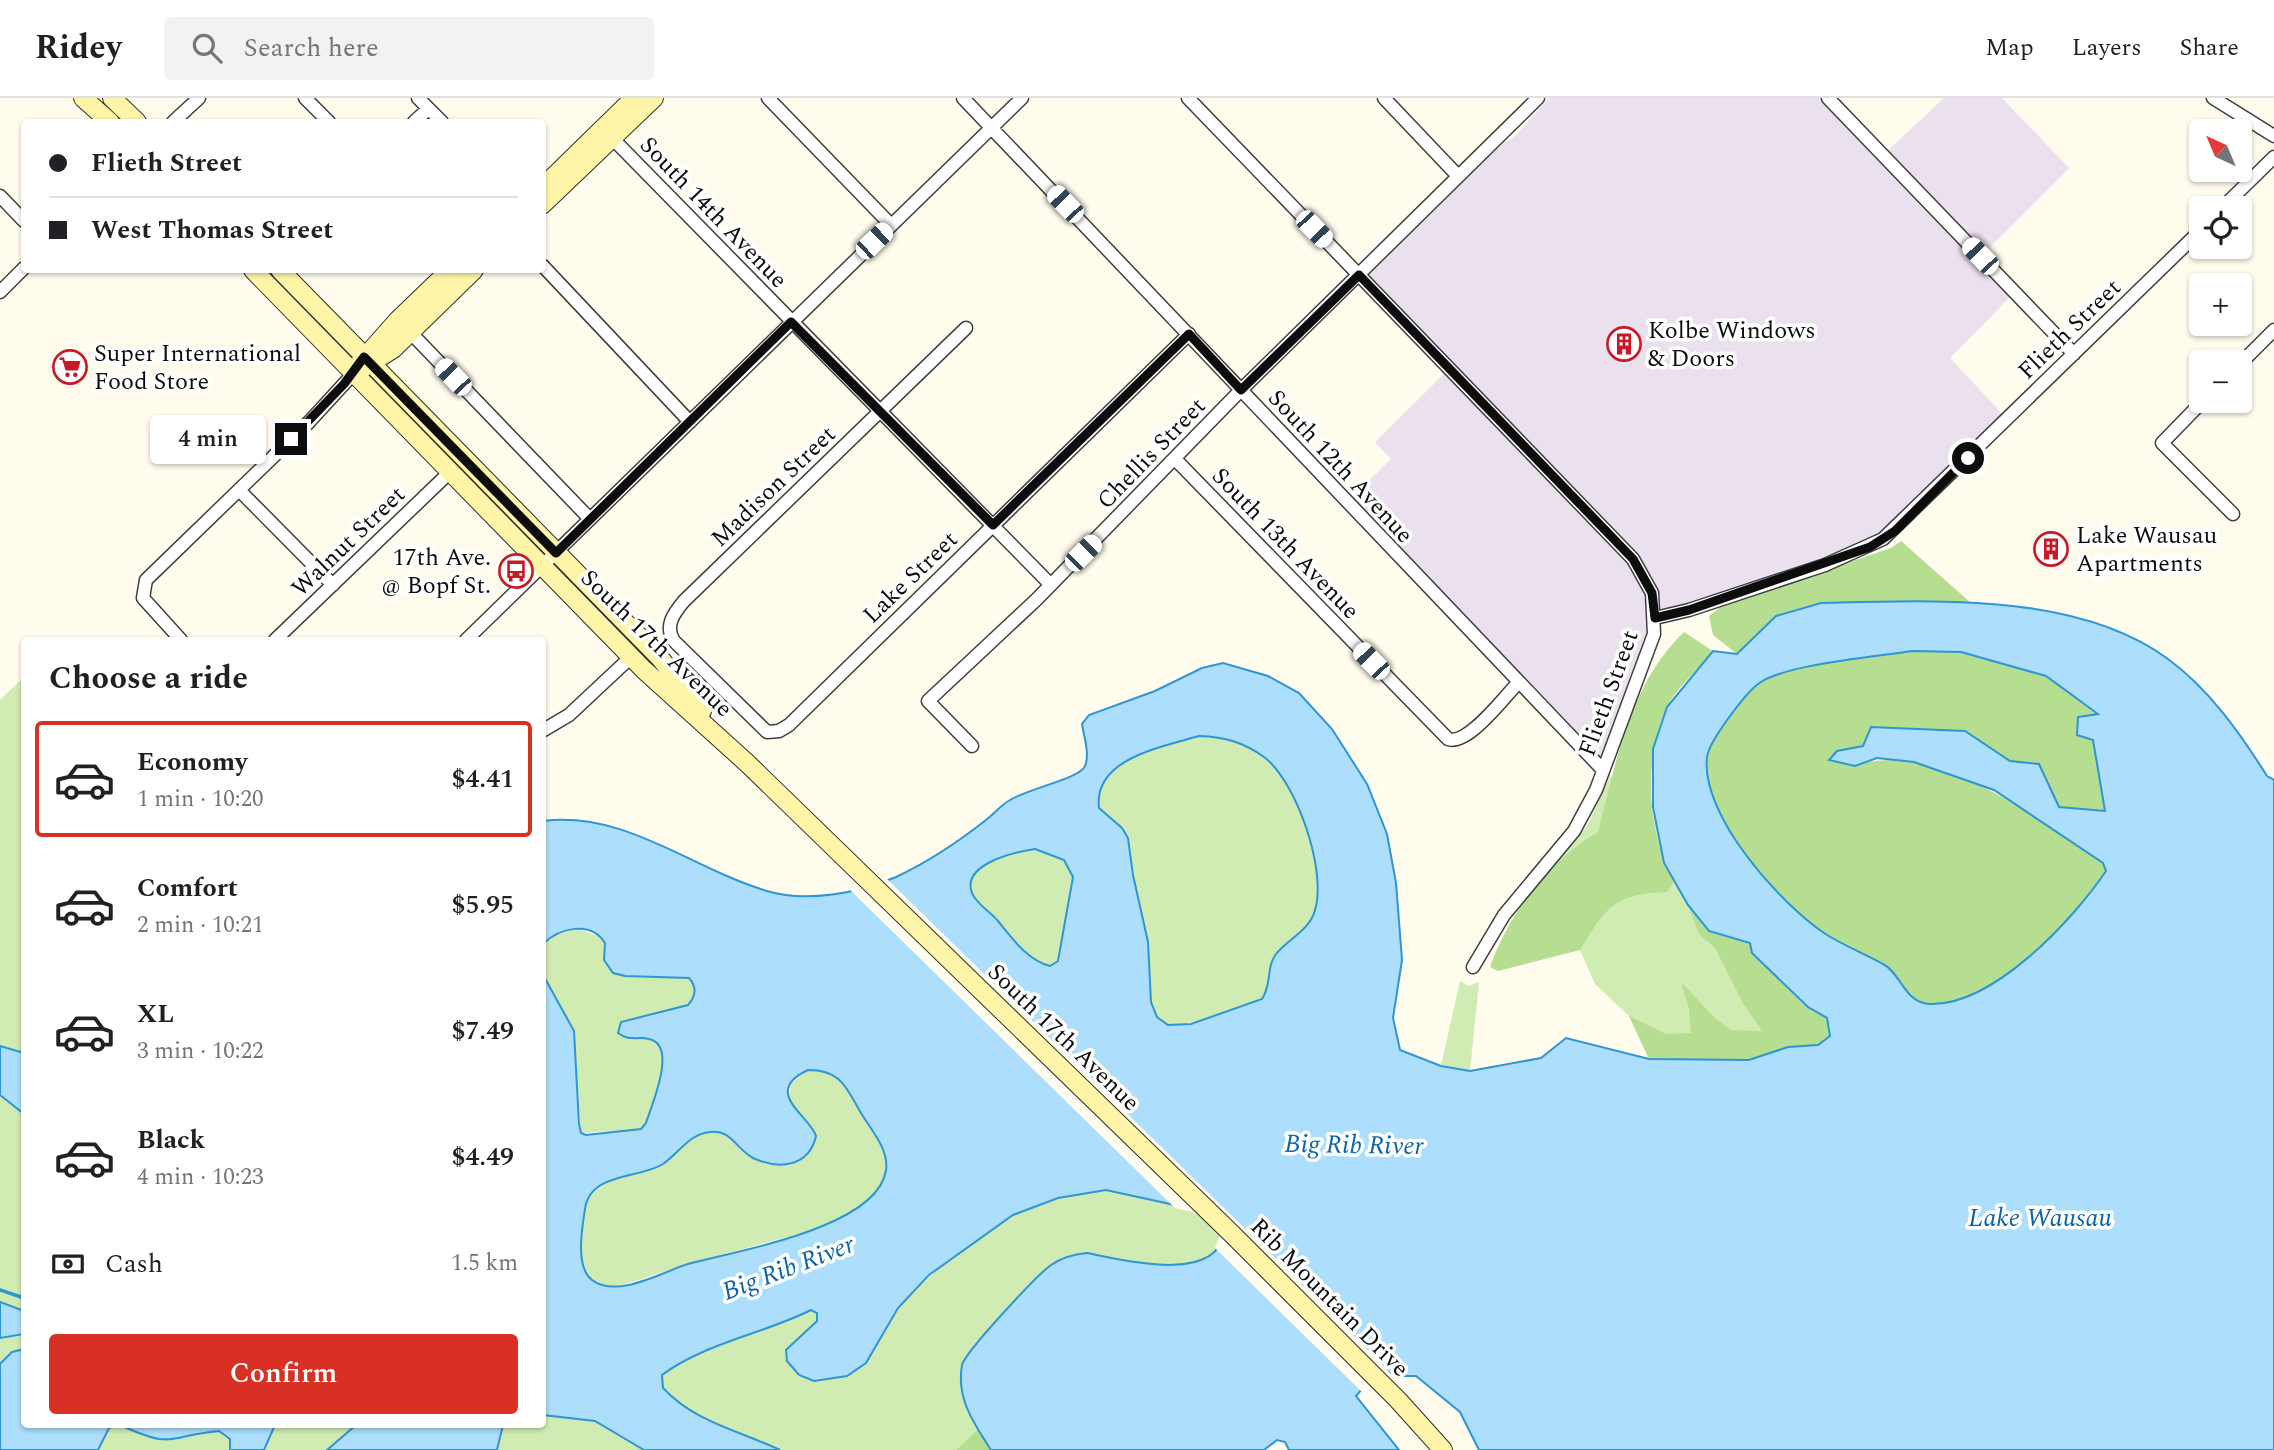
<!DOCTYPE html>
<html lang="en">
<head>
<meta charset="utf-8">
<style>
  :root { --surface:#fff; --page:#f2f2f2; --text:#202124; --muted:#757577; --line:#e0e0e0; --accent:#d93025 }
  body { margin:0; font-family:Spectral,serif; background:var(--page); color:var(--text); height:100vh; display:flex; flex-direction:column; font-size:26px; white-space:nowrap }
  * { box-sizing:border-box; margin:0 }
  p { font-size:23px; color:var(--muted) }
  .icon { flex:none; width:38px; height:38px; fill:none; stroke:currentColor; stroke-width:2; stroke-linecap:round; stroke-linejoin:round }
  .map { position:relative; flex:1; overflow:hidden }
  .details { position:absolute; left:21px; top:539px; width:525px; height:791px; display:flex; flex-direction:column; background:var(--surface); border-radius:7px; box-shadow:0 2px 5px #0004 }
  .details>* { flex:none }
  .hud { position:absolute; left:21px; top:21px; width:525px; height:154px; border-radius:7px; box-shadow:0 2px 5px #0004; display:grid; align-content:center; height:154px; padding:0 28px; background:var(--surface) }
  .needle { width:46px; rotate:316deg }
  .controls { position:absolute; left:2189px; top:21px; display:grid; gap:14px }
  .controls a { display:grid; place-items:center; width:63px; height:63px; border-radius:7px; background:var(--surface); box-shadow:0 2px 5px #0004; font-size:35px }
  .end { position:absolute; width:32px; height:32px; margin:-16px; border:9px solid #0d0d0d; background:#fff; box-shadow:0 0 0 4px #fff }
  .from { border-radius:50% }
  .bubble { position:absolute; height:49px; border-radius:7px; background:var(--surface); box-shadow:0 2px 5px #0004; font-size:23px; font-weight:600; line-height:49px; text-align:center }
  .car { position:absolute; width:21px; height:42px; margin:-21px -10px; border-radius:9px; box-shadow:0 0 5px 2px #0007; background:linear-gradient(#fff 24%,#345 0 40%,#fff 0 76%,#345 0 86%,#fff 0) }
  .hud b { display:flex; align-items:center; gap:24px; height:66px; font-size:26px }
  .hud b+b { border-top:2px solid var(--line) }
  .hud i { width:18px; height:18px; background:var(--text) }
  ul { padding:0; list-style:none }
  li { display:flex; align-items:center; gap:21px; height:116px; margin:0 14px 10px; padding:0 14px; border:4px solid transparent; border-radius:7px }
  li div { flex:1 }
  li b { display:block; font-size:26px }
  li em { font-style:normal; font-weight:600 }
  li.current { border-color:var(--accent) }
  li>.icon { width:63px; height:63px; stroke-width:1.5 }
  h2 { padding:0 28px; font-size:32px; line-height:84px }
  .pay { display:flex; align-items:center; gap:18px; height:77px; padding:0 28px; font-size:26px }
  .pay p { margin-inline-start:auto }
  .primary-button { display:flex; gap:14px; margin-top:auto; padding:14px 28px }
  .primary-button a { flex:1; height:80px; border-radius:7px; background:var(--accent); color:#fff; font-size:28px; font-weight:600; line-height:80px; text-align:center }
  header { display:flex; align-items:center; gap:42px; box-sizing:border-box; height:98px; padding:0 35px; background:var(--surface); border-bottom:2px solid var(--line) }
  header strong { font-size:33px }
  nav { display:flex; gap:38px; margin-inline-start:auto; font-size:24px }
  .search { width:490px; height:63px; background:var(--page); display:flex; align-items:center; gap:18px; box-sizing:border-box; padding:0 24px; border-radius:7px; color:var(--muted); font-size:26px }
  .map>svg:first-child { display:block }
</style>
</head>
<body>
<header>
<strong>Ridey</strong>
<div class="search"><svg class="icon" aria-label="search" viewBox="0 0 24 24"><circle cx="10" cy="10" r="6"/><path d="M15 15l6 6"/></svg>Search here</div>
<nav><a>Map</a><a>Layers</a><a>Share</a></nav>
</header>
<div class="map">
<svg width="2274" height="1352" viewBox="0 0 2274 1352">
  <rect width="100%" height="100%" fill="#fffbed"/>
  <!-- industrial -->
  <path fill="#ebe0ed" d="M1549,0H1828L1883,57L1944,0H2002L2069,70L1981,158L2015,194L1950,260L2007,321L1909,419L1844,457L1655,520L1603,672L1347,405L1391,361L1375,344L1443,277L1447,269L1359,177L1458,78L1515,38Z"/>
  <!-- green -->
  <path fill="#d1ecb3" d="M24,579V1326L228,1327L230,1352H0V602Z
    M1199,638C1225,639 1243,644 1264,659C1297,684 1327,773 1315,812C1310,832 1288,841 1276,856C1266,869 1272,887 1262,901C1242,907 1183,932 1167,926C1157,922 1155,913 1151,904L1128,740L1122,730L1099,710C1093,660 1163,649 1199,638Z
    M1610,678L1656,721L1827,920L1649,961L1629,918L1595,886L1580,852L1529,797L1587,728Z
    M1035,751L1064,762L1073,779L1058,863L1050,868C1027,862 1012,840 998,823C991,814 976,806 972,795C961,766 1015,753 1035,751Z
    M575,830L601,839L605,845L604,862L625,878L689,880L694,885L693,902L688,907L621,924L619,935C630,944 637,938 650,941C678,948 652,1006 646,1025L642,1031L581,1035L574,933L544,882L542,846L550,839Z
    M1460,883L1468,888L1479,884L1470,973L1441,968Z
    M808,972C817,972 825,972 833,976C845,983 882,1042 885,1056C888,1068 884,1081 877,1091C853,1127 804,1134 765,1145C733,1154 700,1162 668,1172C647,1178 630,1188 607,1188C574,1188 576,1115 591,1098C609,1076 635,1080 657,1069C688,1054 703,1008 739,1049L813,1030C797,1017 784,1007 792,985Z
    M1106,1092L1193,1111L1224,1136C1214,1186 1123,1162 1087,1155L1077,1156L1051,1167L977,1243L962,1265L966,1312L978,1331L956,1352H780C737,1331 697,1326 663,1290L662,1277C705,1245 763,1236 811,1212L817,1215V1223L786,1252L866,1265L898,1210L949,1160L1013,1117L1058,1100Z
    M543,1317L595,1323L644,1352H497L503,1327L542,1326Z
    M275,1327H356L327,1352H264Z"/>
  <!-- forest -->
  <path fill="#b5de91" d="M1901,443L1971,505L1857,504L1776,518L1737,556L1713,537L1709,518L1723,507L1891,450Z
    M1684,534L1713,553C1699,571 1675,591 1666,611C1643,660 1647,736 1674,783L1667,794C1613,796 1607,809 1580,852L1498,873L1490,869C1510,814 1547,764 1598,734C1616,665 1630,585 1684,534Z
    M1912,553L1961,554L2046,578L2099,617L2077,637L2093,642L2106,713L2059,709L2039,666L2010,663L1965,633L1871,629L1863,648L1837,653L1855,668C1935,639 2039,723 2103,765L2106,773C2073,822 1993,908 1930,906C1905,905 1902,876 1884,866C1865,856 1845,848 1827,837C1781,807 1700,717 1707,659C1709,643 1745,596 1758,586C1784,566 1876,559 1912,553Z
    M1688,807L1709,833L1750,845L1752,855L1808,909L1827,920L1830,939L1818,947L1788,949L1749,962L1649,961L1629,918L1666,936L1691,935L1689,911L1681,884L1716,921L1731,932L1762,933L1743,905L1715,850L1699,836Z
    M978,1331L991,1352H956Z"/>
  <!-- water -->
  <path fill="#addefb" stroke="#2e95d7" stroke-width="2" fill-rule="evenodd" d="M1821,505C1930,503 2076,493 2168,561C2209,591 2240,635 2267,678L2274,682V1352H1479L1460,1314L1416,1278H1397L1380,1270L1356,1298L1399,1352H1289L1285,1344L1277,1342L1264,1352H991C974,1325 956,1301 962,1267C965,1254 1038,1176 1051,1167C1061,1160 1076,1156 1087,1155C1123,1162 1214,1186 1224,1136L1193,1111L1106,1092L1058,1100L1013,1117L929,1177L898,1210L866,1265L847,1278L814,1283L799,1277L787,1263L786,1252L817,1223V1215L811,1212C763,1236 705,1245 662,1277L663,1290C696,1325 738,1332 780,1352H644L595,1323L543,1317L542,875L574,933L579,1026L581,1035L586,1037L641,1031L646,1025C652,1006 678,947 649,941C637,938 630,944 618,935L621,924L688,907C696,898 697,889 689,880L625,878L613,875L604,862L605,845C591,822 559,830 543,846V723C626,713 690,770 767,793C806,805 859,795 896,779C928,764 958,744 986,722C994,716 1001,707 1010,702C1027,691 1081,680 1085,668C1090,656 1084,639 1082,626L1089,617L1155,593L1202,570L1223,565L1268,578L1299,595L1332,631L1367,686L1387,736L1396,785L1402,862L1393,920L1400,952L1441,968L1470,973L1541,960L1566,940L1649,961L1749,962L1788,949L1818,947L1830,938L1827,920L1808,909L1752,855L1750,845L1709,833L1688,807L1664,765L1653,709V651L1667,609L1713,553L1737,556L1776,518ZM1912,553L1961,554L2046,578L2098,616L2078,619L2077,637L2093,642L2105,713L2059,709L2039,666L2010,663L1965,633L1871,629L1863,648L1837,653L1829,662L1855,668L1877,660L1914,664L1994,692L2103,765L2106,773C2073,822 1993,908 1930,906C1904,905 1902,876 1883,866C1865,856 1845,848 1827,837C1781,807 1700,717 1707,659C1709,643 1745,596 1758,586C1784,566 1876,559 1912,553ZM1199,638C1225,639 1243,644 1264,659C1297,684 1327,773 1315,812C1310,832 1288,841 1276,856C1266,869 1272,887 1262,901L1191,926L1168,927L1157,919L1151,904L1148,844L1133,777L1128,740L1122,730L1099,710C1093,660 1163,649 1199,638ZM1035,751L1064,762L1073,779L1058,863L1050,868C1027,862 1012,840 998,823C991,814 976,806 972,795C961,766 1015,754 1035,751ZM808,972C841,972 846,989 861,1015C871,1032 889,1051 886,1072C878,1130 735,1153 688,1166C662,1174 617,1201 592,1182C575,1169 582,1130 585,1111C590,1074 640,1081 663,1066C679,1055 689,1036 710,1034C731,1031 736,1051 753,1060C779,1072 809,1069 816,1038C810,1018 761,994 808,972Z
    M0,948L24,955V1016L0,997Z
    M0,1204L24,1213V1236L0,1240Z
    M24,1251V1326L120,1327L109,1330L98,1352H0V1266L12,1254Z
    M120,1327V1326L275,1327L264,1352H230V1341L219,1333C165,1338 175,1352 120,1327Z
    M356,1327V1326L503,1327L497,1352H327Z"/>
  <!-- pier -->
  <path fill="#fffbed" d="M885,779L1273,1158L1397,1282L1381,1274L1363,1295L1215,1150L1220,1136L1213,1125L1192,1114L1175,1110L847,789Z"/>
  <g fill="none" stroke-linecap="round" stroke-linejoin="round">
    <!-- stream -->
    <path stroke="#2e95d7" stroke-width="3.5" d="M0,1192L24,1200"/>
    <!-- street casing -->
    <g stroke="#404040" stroke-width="15">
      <path id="street" d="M305,0L329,24
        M418,0L442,24
        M768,0L891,127
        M963,0L1603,672
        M1188,0L1633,461L1652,495L1654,536L1596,692L1574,733L1504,817L1473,869
        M1384,0L1458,78
        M1828,0L2074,256
        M2213,0L2274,38
        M173,24L199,0
        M414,24L428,11
        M612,40L1051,487
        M0,98L24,123
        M2222,110L2274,59
        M542,167L690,324
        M0,194L24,170
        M966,230L684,503C674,515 664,528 674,543L767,634L779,633L789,627L1189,236
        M410,234L590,421
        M2240,266L2274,232
        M2203,303L2162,345L2233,416
        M1175,361L1448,641C1468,648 1504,599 1518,585
        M239,392L333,487
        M1655,520L1689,512L1825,467L1883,441L2202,131
        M181,542L143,500L146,482L309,324L354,275
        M275,542L451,373
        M466,542L1022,0
        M542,633L569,617L631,559
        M972,648L928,603L1037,501L1241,292L1538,0"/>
    </g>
    <!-- secondary casing -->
    <g stroke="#2f2f2f" stroke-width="20">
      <path id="secondary" d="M83,0L110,24
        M112,0L137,24
        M542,90L634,0
        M542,107L654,0
        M253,172L644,572L748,666L1231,1135L1398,1302L1443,1352
        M280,172L660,560L702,613
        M359,266L397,223L450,172
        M363,270L393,251L474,172"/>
    </g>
    <!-- street -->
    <use href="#street" stroke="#fff" stroke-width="12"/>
    <!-- secondary -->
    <use href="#secondary" stroke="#fff5a8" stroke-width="18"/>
  </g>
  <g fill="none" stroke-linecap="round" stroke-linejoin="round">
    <!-- route -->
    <path stroke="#0d0d0d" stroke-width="9" d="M291,341L344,286L364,259L556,455L791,224L993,427L1189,236L1241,292L1359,177L1633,461L1652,495L1655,520L1689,512L1870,449L1895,433L1968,360"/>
  </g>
  <!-- icons -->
  <defs>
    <g id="building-ring" transform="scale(1.75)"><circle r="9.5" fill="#fff" stroke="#c71a24" stroke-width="1.5"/><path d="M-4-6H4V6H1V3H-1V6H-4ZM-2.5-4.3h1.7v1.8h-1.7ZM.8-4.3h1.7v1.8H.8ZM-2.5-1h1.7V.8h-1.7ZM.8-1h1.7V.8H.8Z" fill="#c71a24"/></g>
    <g id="supermarket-ring" transform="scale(1.75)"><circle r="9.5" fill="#fff" stroke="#c71a24" stroke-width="1.5"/><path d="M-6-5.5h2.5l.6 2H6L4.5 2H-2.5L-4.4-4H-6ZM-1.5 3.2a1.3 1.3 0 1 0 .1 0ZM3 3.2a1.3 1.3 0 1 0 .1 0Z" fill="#c71a24"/></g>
    <g id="bus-ring" transform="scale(1.75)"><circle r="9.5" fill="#fff" stroke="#c71a24" stroke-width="1.5"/><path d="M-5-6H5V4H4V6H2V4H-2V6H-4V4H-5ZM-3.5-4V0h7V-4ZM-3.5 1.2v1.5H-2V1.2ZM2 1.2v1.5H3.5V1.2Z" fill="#c71a24"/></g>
  </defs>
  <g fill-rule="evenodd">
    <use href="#building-ring" x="1624" y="246"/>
    <use href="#supermarket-ring" x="70" y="269"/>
    <use href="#building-ring" x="2051" y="451"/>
    <use href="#bus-ring" x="516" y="473"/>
  </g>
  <g text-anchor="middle" stroke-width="7" stroke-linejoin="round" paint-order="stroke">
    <!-- street labels -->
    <g font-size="24" fill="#0d0d0d" stroke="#fff">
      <text transform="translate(714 114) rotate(46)" y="8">South 14th Avenue</text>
      <text transform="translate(2069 231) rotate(-44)" y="8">Flieth Street</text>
      <text transform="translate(1151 355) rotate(-46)" y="8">Chellis Street</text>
      <text transform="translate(1341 368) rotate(47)" y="8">South 12th Avenue</text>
      <text transform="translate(773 388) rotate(-44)" y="8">Madison Street</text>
      <text transform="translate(348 443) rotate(-44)" y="8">Walnut Street</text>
      <text transform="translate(1286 445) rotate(46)" y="8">South 13th Avenue</text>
      <text transform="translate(910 479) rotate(-44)" y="8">Lake Street</text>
      <text transform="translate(657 545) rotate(44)" y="8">South 17th Avenue</text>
      <text transform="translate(1608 595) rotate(-70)" y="8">Flieth Street</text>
      <text transform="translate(1064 939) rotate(44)" y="8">South 17th Avenue</text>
      <text transform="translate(1330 1199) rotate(45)" y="8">Rib Mountain Drive</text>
    </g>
    <!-- poi labels -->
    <g font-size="24" fill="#0d0d0d" stroke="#fff" text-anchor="start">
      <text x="1648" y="240">Kolbe Windows<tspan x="1648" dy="28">&amp; Doors</tspan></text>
      <text x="94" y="263">Super International<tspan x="94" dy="28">Food Store</tspan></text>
      <text x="2076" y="445">Lake Wausau<tspan x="2076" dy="28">Apartments</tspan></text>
      <text x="491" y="467" text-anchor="end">17th Ave.<tspan x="491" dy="28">@ Bopf St.</tspan></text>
    </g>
    <!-- water labels -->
    <g font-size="26" font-style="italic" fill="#0d65a8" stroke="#fff">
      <text transform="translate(1354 1046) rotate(1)" y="9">Big Rib River</text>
      <text x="2040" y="1128">Lake Wausau</text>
      <text transform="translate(788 1169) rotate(-21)" y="9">Big Rib River</text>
    </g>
  </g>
</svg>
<div class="controls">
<a><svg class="needle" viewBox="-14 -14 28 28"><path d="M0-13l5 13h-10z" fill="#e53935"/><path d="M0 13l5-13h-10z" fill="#757577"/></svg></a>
<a><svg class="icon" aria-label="locate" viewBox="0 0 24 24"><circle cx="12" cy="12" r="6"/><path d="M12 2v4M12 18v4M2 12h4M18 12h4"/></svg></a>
<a>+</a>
<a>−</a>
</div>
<i class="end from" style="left:1968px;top:360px"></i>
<i class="end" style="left:291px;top:341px"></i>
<div class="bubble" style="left:150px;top:317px;width:116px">4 min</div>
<i class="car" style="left:1065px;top:106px;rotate:316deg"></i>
<i class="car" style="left:1314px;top:131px;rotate:136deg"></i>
<i class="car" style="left:874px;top:143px;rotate:46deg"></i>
<i class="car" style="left:1980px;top:158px;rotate:316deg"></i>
<i class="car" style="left:453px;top:279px;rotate:316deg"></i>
<i class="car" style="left:1083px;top:455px;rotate:45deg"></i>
<i class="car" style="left:1371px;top:563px;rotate:316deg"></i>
<div class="hud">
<b><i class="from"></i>Flieth Street</b>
<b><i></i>West Thomas Street</b>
</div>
<section class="details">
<h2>Choose a ride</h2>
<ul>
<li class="current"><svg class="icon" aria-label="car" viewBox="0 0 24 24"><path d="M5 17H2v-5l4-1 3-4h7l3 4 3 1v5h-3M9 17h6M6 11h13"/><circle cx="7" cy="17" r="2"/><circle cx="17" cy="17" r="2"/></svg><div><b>Economy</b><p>1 min · 10:20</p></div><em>$4.41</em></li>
<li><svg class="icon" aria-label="car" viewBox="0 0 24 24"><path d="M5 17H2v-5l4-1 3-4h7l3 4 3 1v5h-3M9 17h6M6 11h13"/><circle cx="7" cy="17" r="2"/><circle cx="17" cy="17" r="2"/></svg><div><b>Comfort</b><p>2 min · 10:21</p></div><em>$5.95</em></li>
<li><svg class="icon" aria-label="car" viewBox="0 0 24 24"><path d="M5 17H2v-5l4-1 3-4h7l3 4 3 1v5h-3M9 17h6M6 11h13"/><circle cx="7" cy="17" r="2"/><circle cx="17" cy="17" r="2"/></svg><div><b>XL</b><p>3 min · 10:22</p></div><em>$7.49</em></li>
<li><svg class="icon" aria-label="car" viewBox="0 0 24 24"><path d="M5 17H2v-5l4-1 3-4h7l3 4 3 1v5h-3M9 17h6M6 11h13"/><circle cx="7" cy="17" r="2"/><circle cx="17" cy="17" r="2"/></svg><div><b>Black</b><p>4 min · 10:23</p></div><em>$4.49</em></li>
</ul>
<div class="pay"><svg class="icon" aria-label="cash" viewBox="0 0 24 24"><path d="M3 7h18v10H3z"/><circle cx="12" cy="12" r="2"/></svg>Cash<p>1.5 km</p></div>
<div class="primary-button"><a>Confirm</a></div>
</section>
</div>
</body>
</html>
